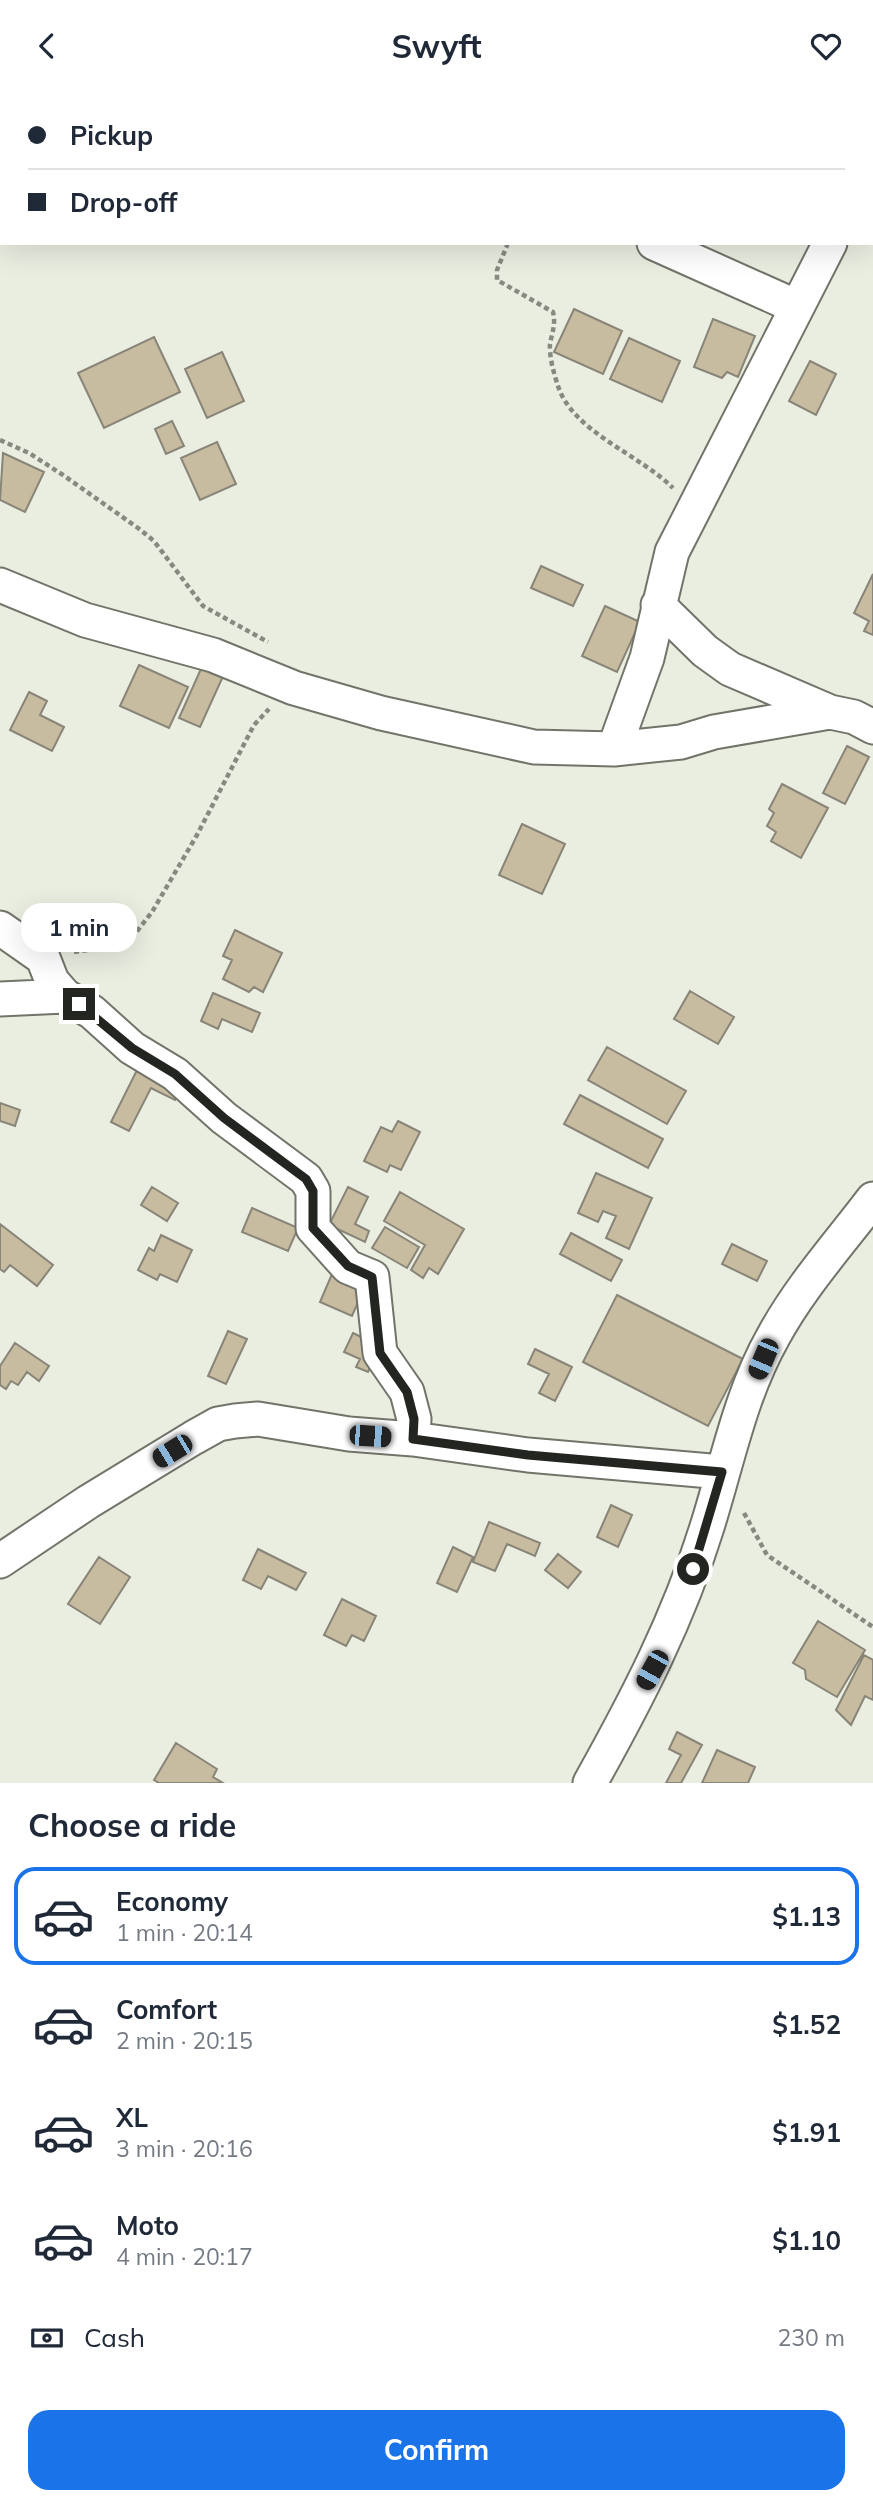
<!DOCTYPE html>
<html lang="en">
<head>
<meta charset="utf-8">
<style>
  :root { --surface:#fff; --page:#f2f2f3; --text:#1f2937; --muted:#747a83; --line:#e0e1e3; --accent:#1a73e8 }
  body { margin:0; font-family:Mulish,sans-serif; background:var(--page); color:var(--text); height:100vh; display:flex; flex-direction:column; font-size:26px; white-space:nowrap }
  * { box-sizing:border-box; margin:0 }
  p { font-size:23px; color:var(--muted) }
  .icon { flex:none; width:38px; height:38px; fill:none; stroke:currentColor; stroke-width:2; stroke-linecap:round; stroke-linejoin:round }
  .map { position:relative; height:1692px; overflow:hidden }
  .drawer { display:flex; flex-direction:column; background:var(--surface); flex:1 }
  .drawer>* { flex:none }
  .top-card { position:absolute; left:0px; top:0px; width:873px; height:154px; box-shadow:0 7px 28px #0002; display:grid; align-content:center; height:154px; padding:0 28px; background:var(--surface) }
  .end { position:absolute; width:32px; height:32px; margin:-16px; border:9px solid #232520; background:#fff; box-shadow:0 0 0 4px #fff }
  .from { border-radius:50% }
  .bubble { position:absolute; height:49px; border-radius:21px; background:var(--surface); box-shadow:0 7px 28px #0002; font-size:23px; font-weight:700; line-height:49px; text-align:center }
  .car { position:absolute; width:21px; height:42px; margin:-21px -10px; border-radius:9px; box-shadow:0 0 5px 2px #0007; background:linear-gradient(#222 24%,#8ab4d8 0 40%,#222 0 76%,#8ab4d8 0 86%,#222 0) }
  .top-card b { display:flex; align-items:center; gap:24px; height:66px; font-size:26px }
  .top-card b+b { border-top:2px solid var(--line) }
  .top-card i { width:18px; height:18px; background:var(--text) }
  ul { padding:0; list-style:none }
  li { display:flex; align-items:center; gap:21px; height:98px; margin:0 14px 10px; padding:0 14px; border:4px solid transparent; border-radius:21px }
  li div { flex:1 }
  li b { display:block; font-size:26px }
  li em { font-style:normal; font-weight:700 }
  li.selected { border-color:var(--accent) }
  li>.icon { width:63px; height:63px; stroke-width:1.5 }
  h2 { padding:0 28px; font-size:32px; line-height:84px }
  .pay { display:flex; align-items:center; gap:18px; height:77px; padding:0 28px; font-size:26px }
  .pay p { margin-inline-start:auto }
  .primary-button { display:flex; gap:14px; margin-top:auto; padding:14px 28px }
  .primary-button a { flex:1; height:80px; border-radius:21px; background:var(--accent); color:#fff; font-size:28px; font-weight:700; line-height:80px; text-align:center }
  header { display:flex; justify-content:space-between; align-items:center; height:91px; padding:0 28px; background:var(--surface); font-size:32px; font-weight:700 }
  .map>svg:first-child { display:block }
</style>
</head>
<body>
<header><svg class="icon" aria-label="back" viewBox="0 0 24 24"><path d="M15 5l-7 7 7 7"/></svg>Swyft<svg class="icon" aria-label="heart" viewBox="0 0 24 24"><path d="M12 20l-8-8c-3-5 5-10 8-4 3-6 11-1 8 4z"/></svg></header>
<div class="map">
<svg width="873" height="1692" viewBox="0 0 873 1692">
  <rect width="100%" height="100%" fill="#eaeee1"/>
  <!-- building -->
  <path fill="#c7bc9f" stroke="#888478" stroke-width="2" d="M574,218L622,240L603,283L554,261Z
    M713,228L755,245L738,286L727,281L722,287L694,276Z
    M154,246L180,301L104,337L78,282Z
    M629,247L680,270L662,311L610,288Z
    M222,261L244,310L207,327L185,278Z
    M810,270L836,283L816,324L789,310Z
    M172,330L184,355L166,363L155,338Z
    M217,351L236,393L200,409L181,367Z
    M3,362L44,381L25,421L0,409Z
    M541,475L583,494L573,515L531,497Z
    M873,483V544L864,540L869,530L854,522Z
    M605,515L640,531L617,581L582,565Z
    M204,571L225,581L200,636L179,627Z
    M139,574L188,596L169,637L120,615Z
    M29,601L47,610L40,624L64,636L52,660L10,639Z
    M847,655L869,666L845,713L823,702Z
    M782,693L828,717L801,767L771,750L776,741L767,735L774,722L769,718Z
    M522,733L565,753L542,803L499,784Z
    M235,839L282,862L263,901L254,896L249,901L223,888L232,869L223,865Z
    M690,900L734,926L718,953L674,928Z
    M213,902L260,922L252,941L222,928L218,938L201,930Z
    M607,956L686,1000L667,1033L588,989Z
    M140,973L182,995L175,1009L151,997L129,1040L111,1031Z
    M580,1004L663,1048L648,1077L564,1033Z
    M0,1012L20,1019L15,1035L0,1030Z
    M398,1030L420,1041L401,1079L390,1074L387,1081L364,1070L381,1036L392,1041Z
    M596,1082L652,1107L629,1158L606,1147L616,1125L603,1120L598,1131L578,1122Z
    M152,1096L178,1112L167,1130L141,1114Z
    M348,1096L368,1106L355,1133L369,1140L365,1151L329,1134Z
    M400,1101L464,1138L438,1183L429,1177L423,1187L411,1179L425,1154L384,1130Z
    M252,1117L298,1137L288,1160L242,1141Z
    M0,1133L53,1174L37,1195L10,1174L4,1181L0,1178Z
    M385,1136L419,1156L407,1177L372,1157Z
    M571,1142L622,1169L611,1190L560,1163Z
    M161,1144L192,1159L177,1191L160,1183L157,1189L138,1179L149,1157L154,1160Z
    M732,1153L767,1170L757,1190L722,1173Z
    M335,1176L367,1191L352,1225L320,1211Z
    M617,1204L743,1268L708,1335L583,1271Z
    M228,1240L247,1248L226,1293L208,1285Z
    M353,1242L380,1255L368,1281L356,1276L360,1268L344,1261Z
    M15,1252L49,1275L39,1290L27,1281L18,1294L11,1290L6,1298L0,1294V1275Z
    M535,1258L572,1276L555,1310L539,1302L549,1283L528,1273Z
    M611,1414L632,1424L618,1456L597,1446Z
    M489,1431L540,1452L535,1465L507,1453L495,1480L473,1471Z
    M453,1456L473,1466L457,1501L437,1492Z
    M258,1458L306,1482L296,1499L268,1485L261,1498L243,1489Z
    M558,1463L581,1481L568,1497L545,1479Z
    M99,1466L130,1486L100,1533L68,1513Z
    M342,1508L376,1525L364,1550L352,1544L346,1555L324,1544Z
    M818,1530L865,1559L837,1606L806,1588L805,1579L793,1572Z
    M864,1564L873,1569V1609L865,1605L851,1634L836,1619Z
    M677,1641L702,1654L681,1692H666L681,1664L669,1658Z
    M176,1652L217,1678L213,1686L223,1692H159L154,1689Z
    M717,1659L755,1676L748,1692H702Z"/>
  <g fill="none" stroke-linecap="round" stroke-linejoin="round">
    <!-- street casing -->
    <g stroke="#717469" stroke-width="37">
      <path id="street" d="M872,78L873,75
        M654,152L797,216
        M0,494L85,529L213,564L294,597L381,622L534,656L614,658L681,651L714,641L830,621L854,626L873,636
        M658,514L705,560L730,578L830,621
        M614,658L647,567L672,461L830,152
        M0,837L43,867L52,890L65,905L92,921L132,957L175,983L224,1027L306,1088L313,1100V1137L348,1176L372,1186L380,1262L407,1301L414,1328L413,1348
        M0,908L65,905
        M0,1470L88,1411L193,1347L218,1333L235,1330L258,1328L349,1343L413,1348L528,1364L722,1381
        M590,1692C637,1608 678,1529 707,1436C727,1373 740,1304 773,1246C800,1196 839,1153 873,1108"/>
    </g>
    <!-- path -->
    <path stroke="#878a81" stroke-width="4.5" stroke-dasharray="5 3.5" stroke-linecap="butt" d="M364,0L367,2
      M508,152L497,179V189L553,221C556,233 552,242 550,253C549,265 554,283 558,295C573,341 639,363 673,397
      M0,349L29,362L63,384L138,437L154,450L203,515L268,551
      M74,861L114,855L134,844L152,821L197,744L254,634L269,618
      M744,1422L767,1464L873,1536"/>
    <!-- street -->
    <use href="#street" stroke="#fff" stroke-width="33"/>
  </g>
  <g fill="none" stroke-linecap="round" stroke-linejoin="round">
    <!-- route -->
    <path stroke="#232520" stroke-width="9" d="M79,913L132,957L175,983L224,1027L306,1088L313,1100V1137L348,1175L372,1186L380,1262L407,1301L414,1328L413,1348L528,1364L722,1381L693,1478"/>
  </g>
</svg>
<i class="end from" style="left:693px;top:1478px"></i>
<i class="end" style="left:79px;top:913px"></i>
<div class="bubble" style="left:21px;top:812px;width:116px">1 min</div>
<i class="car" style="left:763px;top:1268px;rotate:203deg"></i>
<i class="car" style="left:370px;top:1345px;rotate:94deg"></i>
<i class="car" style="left:172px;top:1360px;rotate:239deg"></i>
<i class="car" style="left:652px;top:1579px;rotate:209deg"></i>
<div class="top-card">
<b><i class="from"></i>Pickup</b>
<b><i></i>Drop-off</b>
</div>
</div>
<section class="drawer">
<h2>Choose a ride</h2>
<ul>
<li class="selected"><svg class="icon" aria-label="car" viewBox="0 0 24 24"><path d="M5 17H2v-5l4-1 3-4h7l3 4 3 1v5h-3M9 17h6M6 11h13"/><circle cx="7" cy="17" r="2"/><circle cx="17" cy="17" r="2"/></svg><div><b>Economy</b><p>1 min · 20:14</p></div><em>$1.13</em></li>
<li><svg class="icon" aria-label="car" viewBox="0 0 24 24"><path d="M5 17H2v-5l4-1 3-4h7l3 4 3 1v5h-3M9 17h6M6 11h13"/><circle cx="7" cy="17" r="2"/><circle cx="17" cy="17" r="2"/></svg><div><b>Comfort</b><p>2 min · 20:15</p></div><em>$1.52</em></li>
<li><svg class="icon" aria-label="car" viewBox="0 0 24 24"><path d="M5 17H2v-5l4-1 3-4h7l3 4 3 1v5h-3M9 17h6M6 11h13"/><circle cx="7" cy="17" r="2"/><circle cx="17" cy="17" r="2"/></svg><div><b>XL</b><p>3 min · 20:16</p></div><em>$1.91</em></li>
<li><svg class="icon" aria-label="car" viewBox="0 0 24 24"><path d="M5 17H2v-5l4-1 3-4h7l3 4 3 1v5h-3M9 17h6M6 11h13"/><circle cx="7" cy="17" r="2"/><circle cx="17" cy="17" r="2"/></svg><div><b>Moto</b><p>4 min · 20:17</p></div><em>$1.10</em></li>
</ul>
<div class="pay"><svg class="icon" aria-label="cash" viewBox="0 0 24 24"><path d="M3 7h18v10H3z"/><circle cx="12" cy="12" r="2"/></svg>Cash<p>230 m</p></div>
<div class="primary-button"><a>Confirm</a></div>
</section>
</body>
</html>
